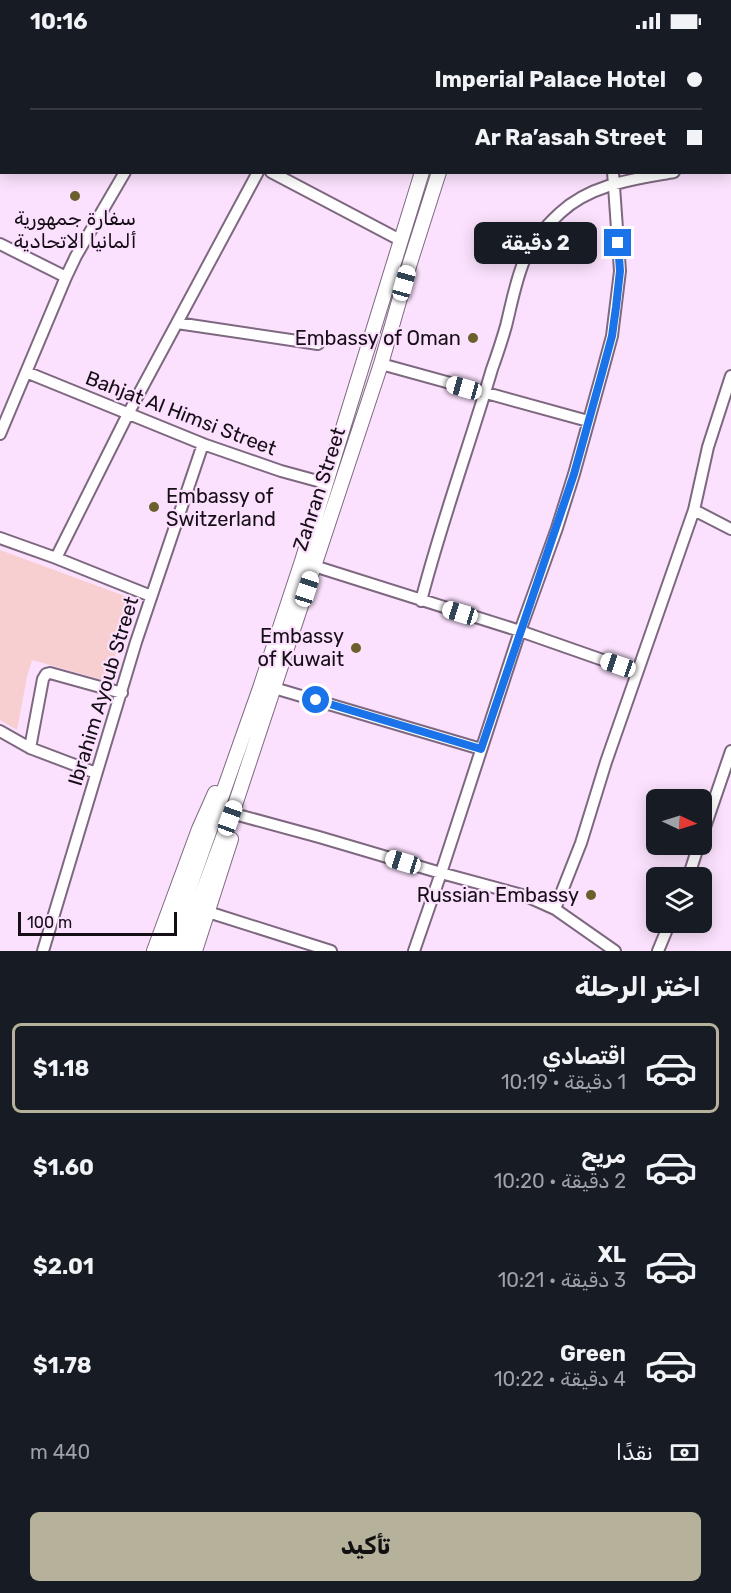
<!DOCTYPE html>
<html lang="ar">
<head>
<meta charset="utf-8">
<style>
  :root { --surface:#171b24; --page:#242831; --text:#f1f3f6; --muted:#9ea1a6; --line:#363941; --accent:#b5b19b }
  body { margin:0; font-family:Rubik,Cairo,sans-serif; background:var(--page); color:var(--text); direction:rtl; height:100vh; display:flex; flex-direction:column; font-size:22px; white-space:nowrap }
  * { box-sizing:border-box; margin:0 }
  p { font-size:20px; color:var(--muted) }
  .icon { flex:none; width:33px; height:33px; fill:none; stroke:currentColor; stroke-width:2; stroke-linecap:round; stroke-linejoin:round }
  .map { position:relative; height:909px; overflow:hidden; direction:ltr }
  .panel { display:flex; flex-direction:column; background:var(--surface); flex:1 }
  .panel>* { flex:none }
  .banner { position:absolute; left:0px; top:0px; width:732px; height:132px; box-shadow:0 3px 15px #0003; direction:rtl; display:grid; align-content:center; height:132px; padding:0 30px; background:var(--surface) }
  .needle { width:39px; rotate:94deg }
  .buttons { position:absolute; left:646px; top:747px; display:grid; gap:12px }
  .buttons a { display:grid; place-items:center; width:66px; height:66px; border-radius:9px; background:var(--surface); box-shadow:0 3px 15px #0003; font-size:30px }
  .scale { position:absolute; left:18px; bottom:15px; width:159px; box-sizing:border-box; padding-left:6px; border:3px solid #160e17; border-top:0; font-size:16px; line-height:21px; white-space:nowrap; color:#160e17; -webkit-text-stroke:4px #fbe1fd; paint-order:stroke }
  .end { position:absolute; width:27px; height:27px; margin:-14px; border:8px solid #1a73e8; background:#fff; box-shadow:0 0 0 3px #fff }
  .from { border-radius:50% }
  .bubble { position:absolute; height:42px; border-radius:9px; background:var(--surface); box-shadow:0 3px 15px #0003; font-size:20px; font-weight:700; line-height:42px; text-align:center; direction:rtl }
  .car { position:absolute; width:18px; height:36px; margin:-18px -9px; border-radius:8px; box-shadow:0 0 4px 2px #0007; background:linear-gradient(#fff 24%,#345 0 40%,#fff 0 76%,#345 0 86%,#fff 0) }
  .banner b { display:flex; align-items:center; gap:21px; height:57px; font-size:22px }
  .banner b+b { border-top:2px solid var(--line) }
  .banner i { width:15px; height:15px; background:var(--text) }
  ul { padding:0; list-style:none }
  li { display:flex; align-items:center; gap:18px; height:90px; margin:0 12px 9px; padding:0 18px; border:3px solid transparent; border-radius:9px }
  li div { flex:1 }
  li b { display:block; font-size:22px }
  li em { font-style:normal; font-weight:700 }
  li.active { border-color:var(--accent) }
  li>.icon { width:54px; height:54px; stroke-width:1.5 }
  h2 { padding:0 30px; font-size:27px; line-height:72px }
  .pay { display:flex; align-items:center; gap:15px; height:66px; padding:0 30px; font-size:22px }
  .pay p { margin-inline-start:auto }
  .cta { display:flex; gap:12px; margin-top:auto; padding:12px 30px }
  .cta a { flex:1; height:69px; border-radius:9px; background:var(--accent); color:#111; font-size:24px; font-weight:700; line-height:69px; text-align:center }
  .status { display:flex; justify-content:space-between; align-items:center; height:42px; padding:0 30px; background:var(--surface); direction:ltr }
  .status svg { height:16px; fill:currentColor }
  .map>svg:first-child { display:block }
</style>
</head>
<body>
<div class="status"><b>10:16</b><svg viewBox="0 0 49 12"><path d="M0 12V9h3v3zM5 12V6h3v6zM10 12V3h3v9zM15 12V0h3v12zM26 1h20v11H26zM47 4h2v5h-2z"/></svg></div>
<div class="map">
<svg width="731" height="909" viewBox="0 0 731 909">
  <rect width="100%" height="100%" fill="#fbe1fd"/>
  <!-- green -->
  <path fill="#f8cfd0" d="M0,508L133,557L107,639L32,618L27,635L17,688L0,678Z"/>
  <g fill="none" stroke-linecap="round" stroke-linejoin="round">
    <!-- minor casing -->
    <g stroke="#7e6880" stroke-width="14">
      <path id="minor" d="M11,0L14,2
        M539,0L547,2
        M63,2L64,0
        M202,2L203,0
        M335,2L336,0
        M684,2L695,0
        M0,106L2,103
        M730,121H731
        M271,130L402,199
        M0,202L66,235
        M177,281L318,302
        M381,322L588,379
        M26,330L203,402L281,429L325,441
        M0,392L66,235L76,214L125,130
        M694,468L731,487
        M0,496L56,516L151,554
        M56,516L128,372L258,130
        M314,524L520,589L637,630
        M421,559C441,481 469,405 492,327C497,313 502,298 506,284C512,260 516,236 526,214C534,197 547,183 560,171C591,142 635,137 674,130
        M274,646L481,707
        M0,689L30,706L96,731
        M30,706L43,637L46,632L50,631L122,651
        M238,773L319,795L441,831L526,854L555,867L615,909
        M702,794L731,709
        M688,836L699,802
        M555,867L581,801L606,720L694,468L708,405L731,334
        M208,870L331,909
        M43,909L136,600L203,402
        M414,909L441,831L520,589L557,486L574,432L602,331L612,294L620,229L613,130
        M658,909L670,880"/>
    </g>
    <!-- major casing -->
    <g stroke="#7e6880" stroke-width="16">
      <path id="major" d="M462,2V0
        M479,2L480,0
        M154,909L199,787L215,751
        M167,909L260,646L302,519L422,130
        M181,909L236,760L381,322L410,221L439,130
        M195,909L231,797"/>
    </g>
    <!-- minor -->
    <use href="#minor" stroke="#fff" stroke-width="10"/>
    <!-- major -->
    <use href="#major" stroke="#fff" stroke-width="14"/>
  </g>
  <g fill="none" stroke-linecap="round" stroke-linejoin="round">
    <!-- route -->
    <path stroke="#1a73e8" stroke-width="8" d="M316,658L481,707L574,432L602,331L612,294L616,265L620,229L618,201"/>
  </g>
  <!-- markers -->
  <g fill="#6b602c" stroke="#fbe1fd" stroke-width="2">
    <circle cx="75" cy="154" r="6"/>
    <circle cx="473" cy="296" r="6"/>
    <circle cx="154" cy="465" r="6"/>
    <circle cx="356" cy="606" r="6"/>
    <circle cx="591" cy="853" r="6"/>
  </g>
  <g text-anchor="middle" stroke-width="4.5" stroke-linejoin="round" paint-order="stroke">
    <!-- poi labels -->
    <g font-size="20" fill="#160e17" stroke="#fbe1fd" text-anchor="end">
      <text x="75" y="183" text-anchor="middle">سفارة جمهورية<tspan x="75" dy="23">ألمانيا الاتحادية</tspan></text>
      <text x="461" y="303">Embassy of Oman</text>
      <text x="166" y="461" text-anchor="start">Embassy of<tspan x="166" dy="23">Switzerland</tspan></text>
      <text x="344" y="601">Embassy<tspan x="344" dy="23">of Kuwait</tspan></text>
      <text x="579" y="860">Russian Embassy</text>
    </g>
    <!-- street labels -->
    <g font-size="20" fill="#160e17" stroke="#fbe1fd">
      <text transform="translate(181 371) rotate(21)" y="7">Bahjat Al Himsi Street</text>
      <text transform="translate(319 447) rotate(-72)" y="7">Zahran Street</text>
      <text transform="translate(103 649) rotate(-73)" y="7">Ibrahim Ayoub Street</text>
    </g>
  </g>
</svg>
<div class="buttons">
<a><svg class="needle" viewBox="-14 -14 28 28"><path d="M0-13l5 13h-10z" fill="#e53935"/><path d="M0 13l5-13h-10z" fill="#9ea1a6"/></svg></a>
<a><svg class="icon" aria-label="layers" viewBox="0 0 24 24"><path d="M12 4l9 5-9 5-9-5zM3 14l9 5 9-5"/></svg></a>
</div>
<div class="scale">100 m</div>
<i class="end from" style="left:316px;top:658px"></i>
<i class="end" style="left:618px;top:201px"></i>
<div class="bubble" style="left:474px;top:180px;width:123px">2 دقيقة</div>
<i class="car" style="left:404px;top:241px;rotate:16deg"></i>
<i class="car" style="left:464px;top:346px;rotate:286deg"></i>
<i class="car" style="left:307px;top:547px;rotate:18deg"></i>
<i class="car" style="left:460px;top:571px;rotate:287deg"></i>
<i class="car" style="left:618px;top:623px;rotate:289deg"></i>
<i class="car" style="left:230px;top:776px;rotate:20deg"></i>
<i class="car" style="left:403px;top:820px;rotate:287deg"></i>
<div class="banner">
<b><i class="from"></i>Imperial Palace Hotel</b>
<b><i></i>Ar Ra’asah Street</b>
</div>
</div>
<section class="panel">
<h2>اختر الرحلة</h2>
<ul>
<li class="active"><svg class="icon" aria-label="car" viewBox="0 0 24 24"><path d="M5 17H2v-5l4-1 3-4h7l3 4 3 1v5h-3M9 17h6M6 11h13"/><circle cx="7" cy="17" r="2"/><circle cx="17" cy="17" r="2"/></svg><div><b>اقتصادي</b><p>1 دقيقة · 10:19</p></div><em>$1.18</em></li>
<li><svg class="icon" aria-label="car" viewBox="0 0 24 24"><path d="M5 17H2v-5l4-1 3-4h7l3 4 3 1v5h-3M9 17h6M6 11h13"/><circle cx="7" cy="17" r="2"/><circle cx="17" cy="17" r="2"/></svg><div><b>مريح</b><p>2 دقيقة · 10:20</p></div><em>$1.60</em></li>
<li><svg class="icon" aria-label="car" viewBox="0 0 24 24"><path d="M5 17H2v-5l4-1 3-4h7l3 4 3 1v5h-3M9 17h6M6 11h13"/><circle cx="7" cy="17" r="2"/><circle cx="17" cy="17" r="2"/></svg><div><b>XL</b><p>3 دقيقة · 10:21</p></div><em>$2.01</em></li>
<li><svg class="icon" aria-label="car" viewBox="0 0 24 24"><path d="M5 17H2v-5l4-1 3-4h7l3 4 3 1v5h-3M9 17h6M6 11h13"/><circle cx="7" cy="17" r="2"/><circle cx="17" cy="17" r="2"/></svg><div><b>Green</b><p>4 دقيقة · 10:22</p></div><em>$1.78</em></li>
</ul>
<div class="pay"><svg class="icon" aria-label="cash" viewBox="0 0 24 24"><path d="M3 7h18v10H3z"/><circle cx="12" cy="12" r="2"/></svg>نقدًا<p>440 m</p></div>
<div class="cta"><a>تأكيد</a></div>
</section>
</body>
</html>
